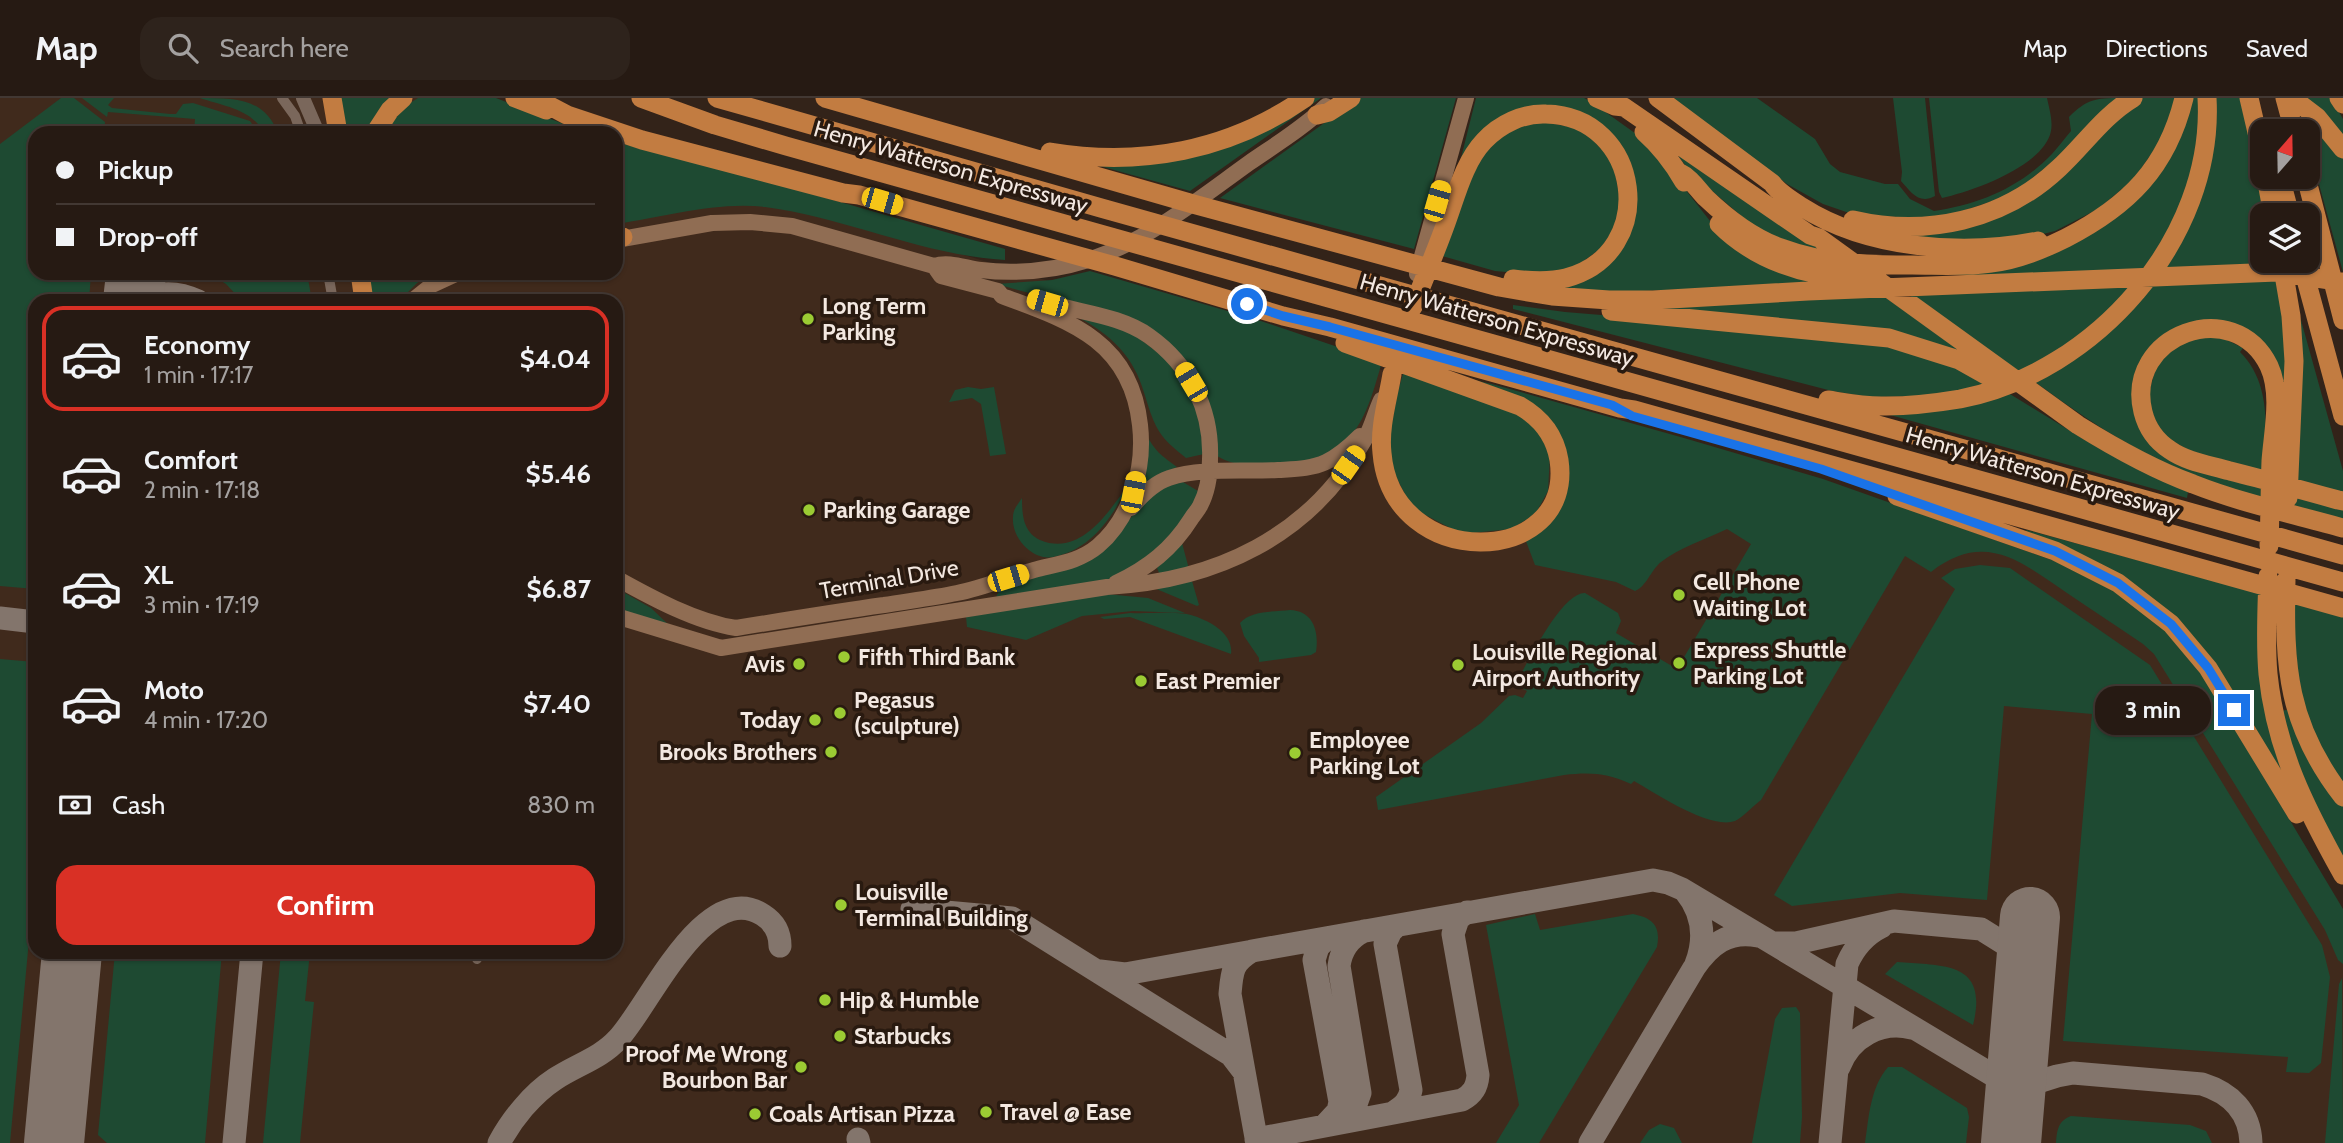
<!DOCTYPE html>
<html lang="en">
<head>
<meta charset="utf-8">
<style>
  :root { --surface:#261a13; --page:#2e231c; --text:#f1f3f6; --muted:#a4a1a0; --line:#423833; --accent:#d93025 }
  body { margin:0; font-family:Cabin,sans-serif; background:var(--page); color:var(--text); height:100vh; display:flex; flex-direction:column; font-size:26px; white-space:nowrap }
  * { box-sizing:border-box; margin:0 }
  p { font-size:23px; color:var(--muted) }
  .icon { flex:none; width:38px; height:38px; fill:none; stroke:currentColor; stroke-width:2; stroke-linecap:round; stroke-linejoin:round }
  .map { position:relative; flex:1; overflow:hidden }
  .panel { position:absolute; left:28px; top:196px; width:595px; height:665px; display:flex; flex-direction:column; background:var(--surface); border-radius:21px; box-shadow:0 2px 5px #0004,0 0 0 2px var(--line) }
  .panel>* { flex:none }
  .banner { position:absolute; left:28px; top:28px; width:595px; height:154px; border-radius:21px; box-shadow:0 2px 5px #0004,0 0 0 2px var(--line); display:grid; align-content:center; height:154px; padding:0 28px; background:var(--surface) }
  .needle { width:46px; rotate:20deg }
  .fabs { position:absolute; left:2250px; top:21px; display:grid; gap:14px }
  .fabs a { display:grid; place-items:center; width:70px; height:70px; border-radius:14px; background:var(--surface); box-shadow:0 2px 5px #0004,0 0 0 2px var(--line); font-size:35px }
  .end { position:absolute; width:32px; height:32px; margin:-16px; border:9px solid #1a73e8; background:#fff; box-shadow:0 0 0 4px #fff }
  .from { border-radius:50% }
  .bubble { position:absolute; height:49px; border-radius:21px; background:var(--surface); box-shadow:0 2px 5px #0004,0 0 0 2px var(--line); font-size:23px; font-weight:800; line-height:49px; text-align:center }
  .car { position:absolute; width:21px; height:42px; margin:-21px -10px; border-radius:9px; box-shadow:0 0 5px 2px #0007; background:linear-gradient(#f5c518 24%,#345 0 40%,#f5c518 0 76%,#345 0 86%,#f5c518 0) }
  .banner b { display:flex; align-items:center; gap:24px; height:66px; font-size:26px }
  .banner b+b { border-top:2px solid var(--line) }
  .banner i { width:18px; height:18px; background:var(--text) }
  ul { padding:12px 0 0; list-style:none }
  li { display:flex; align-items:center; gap:21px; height:105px; margin:0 14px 10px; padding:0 14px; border:4px solid transparent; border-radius:21px }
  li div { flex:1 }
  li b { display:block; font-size:26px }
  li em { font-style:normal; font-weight:800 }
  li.selected { border-color:var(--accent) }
  li>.icon { width:63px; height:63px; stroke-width:1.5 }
  .pay { display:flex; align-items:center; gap:18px; height:77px; padding:0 28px; font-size:26px }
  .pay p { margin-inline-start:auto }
  .button { display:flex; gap:14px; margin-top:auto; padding:14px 28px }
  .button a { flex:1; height:80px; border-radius:21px; background:var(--accent); color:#fff; font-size:28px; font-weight:800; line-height:80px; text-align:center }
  header { display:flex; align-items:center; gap:42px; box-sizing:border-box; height:98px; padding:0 35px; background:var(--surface); border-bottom:2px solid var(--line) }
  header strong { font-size:33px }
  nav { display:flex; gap:38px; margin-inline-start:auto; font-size:24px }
  .search { width:490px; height:63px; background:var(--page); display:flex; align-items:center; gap:18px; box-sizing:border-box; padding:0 24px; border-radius:21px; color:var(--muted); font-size:26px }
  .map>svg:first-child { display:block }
</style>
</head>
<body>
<header>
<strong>Map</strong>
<div class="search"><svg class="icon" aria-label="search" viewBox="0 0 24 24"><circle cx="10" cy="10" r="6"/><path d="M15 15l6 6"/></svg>Search here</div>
<nav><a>Map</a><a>Directions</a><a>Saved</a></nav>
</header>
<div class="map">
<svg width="2343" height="1045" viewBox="0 0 2343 1045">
  <rect width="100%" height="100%" fill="#332319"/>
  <!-- built -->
  <path fill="#402a1c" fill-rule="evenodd" d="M0,0H486L572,35H35V175H616V49L1071,190L1598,329L2035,459L2165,557L2343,843V1045H0ZM35,203H616V854H35Z"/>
  <!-- green -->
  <path fill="#1e4a32" d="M61,0H74L105,24L104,35H35V175H91L89,203H35V491L0,488V46Z
    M82,0H114L108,7L112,10L170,16H176L183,6L193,5L250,23L258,35H194L195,21L108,14L107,19Z
    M200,0C236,0 264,0 278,35H264C252,11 223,8 200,0Z
    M338,0H391L366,35H343Z
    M418,0H496L587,35H383L407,7Z
    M1312,0H1321L1190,93L1089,65L1134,64Z
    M1359,0H1456L1414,151L1220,100Z
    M1476,0H1584L1590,3L1639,38L1660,59L1710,123L1833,185L1619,194L1538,188L1615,152L1627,68L1548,9L1459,68Z
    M1671,0H1757L1815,41L1830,66L1840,74L1885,86H1898L1910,101L1934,113C1971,108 2009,94 2038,69C2051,59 2061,45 2071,33L2069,19C2087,1 2096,0 2120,0L2067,53L2010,97L1939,121L1855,117L1823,106L1787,86Z
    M1893,0H1925L1935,98C1919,107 1911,94 1901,83L1902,74Z
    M1929,0H2047C2049,10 2053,22 2051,33C2044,68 1973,93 1942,100L1939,94Z
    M2140,0H2177L2160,43L2134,81L2098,111L2055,133L2035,138L1942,143L1852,126L1973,124Z
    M2190,0H2201C2200,44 2190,90 2171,131C2164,145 2154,158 2145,172L1998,178L1886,175L1959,172L2111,118Z
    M2213,0H2240L2267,117H2263V163H2275V165L2161,170Z
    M2305,0H2331L2343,21V38Z
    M2299,11L2343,60V174L2308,46V33H2305Z
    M1533,22L1582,31L1613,63L1621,107L1613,133L1600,151L1574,170L1529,176L1495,173L1442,158L1470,77L1488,45Z
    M1667,43L1827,156L1759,133L1691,75Z
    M616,44L763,82L1005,151V162C922,157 847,120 765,109C719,103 662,119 616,126Z
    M1090,173L1255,221L1382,264C1369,308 1360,349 1310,363C1298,366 1284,365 1272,365C1246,366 1238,370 1215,357L1218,352L1216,340L1183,265L1085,210L996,186L1052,182Z
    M208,175H307L312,203H242L226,186Z
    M365,175H433L417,185L399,203H369Z
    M2279,180L2283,203L2286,291L2278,289L2245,234L2154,247L2142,334L2264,388V401C2225,388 2185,377 2149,357C2107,336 2070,309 2032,282L2149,187Z
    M2133,188L2081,239L2019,275L1909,197Z
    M1884,198L1974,263L1645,208Z
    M1513,207L1565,214L1845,237L1897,246L1991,285L1940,298L1869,299L1832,293L1513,211Z
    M2299,215L2343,373V396L2295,383Z
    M1074,217L1132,235L1169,263L1197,308L1204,356L1186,360C1175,351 1163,342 1156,328C1148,312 1145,293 1137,276C1124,248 1101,231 1074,217Z
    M2215,236L2243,250L2240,254C2272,286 2266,332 2264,374L2194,355L2162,337L2147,302L2157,265L2178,244Z
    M1404,272L1508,309L1534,326L1550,356L1548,393L1537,413L1529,420L1511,431L1462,436L1412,410L1386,359L1397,297Z
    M1456,278L1492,286L1684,340L1823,381L2077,471L2095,479L2159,525L2200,572L2343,811V866L2338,862L2325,832L2154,556L2143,546C2118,529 2092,512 2067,495C2021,464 1985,432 1931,474L1905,458L1761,702C1753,708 1743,719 1735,723C1710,732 1655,695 1634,683L1631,686C1606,675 1591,674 1564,677L1378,712L1376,699L1481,625L1509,598L1515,597L1523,600L1527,593L1520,589L1517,583C1528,564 1562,494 1585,495L1618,515L1621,523L1616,535L1677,571L1751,446L1727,431C1706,441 1679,450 1661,464C1651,472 1646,489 1635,493L1616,484L1535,467L1524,438L1560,395L1557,339Z
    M968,289L981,291L994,289L1006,356L990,358L981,306L972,300L949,304L955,292Z
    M2005,293L2095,348L2188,394L2187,400L1883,315Z
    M1146,335C1153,352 1163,359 1177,369L1156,378L1141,388Z
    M1183,384L1198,393L1190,416L1158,455L1107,482L995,501L1001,489L1120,434L1147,398L1155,391Z
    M1128,387C1113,419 1091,452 1053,459C1032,463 1011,439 1013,419C1013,411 1018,406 1022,400C1022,416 1023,434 1040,442C1080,459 1108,415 1128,387Z
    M2294,395L2343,408V422L2294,410Z
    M2027,432L2261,496L2288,682L2185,533L2025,433Z
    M1182,445L1189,471L1160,477L1157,470Z
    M1980,467L2010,470L2150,567L2322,847L2330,879L2321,965L2309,975L2286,974L2288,959L2063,943L2092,616L2004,608L1987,802L1900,795L1792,808L1774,797L1955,491L1941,480L1955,471Z
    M1192,483L1199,507L1197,508L1154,490Z
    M616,490L651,510L671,529L616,511Z
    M1106,496L1148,500L1185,515L1133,513L1082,518L1026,542L967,529L966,519Z
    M2291,505L2343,519V691L2302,616Z
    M1290,512C1314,513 1319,534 1316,554L1311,557L1259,564V560L1244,538L1240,525C1251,512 1275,514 1290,512Z
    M1130,515C1148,516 1175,513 1191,517C1208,522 1234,535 1231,556L1130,519L1104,521L1100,519Z
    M0,561L35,564V778L10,1045H0Z
    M2290,611L2343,707V769L2318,726L2278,614Z
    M1535,816L1540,832L1633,816C1653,820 1661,828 1657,849L1539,1045H1496L1519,1007L1486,827Z
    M115,854H222L205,1045H107L98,1037Z
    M281,854H310L305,903L314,904L300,1045H263Z
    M1897,864C1944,868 1989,863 1973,927L1885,876Z
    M2342,880L2343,1045H2325L2339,886Z
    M1796,909L1800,915L1802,1019L1800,1045H1752L1775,921L1782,910Z
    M1888,969H1902L1967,1010L1969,1019L1966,1045H1865C1869,1019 1870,990 1888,969Z
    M2071,1018L2190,1027L2206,1033L2212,1045H2056C2057,1032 2058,1023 2071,1018Z
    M1660,1026L1674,1030L1682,1045H1640L1649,1032Z"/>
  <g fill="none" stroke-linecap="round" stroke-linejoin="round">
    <!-- taxiway -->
    <path stroke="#83756c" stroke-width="23" d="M140,203C159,193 179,194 198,203
      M0,520L35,524
      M1685,793C1703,815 1706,840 1696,866
      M912,811L1012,820L1231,957L1244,974
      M1773,845H1796L1894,823L1981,831L2005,846L2017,863L2022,877V914
      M1100,873L1125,876L1253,853
      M1839,969C1850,939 1881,922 1912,930
      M1394,1014C1404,1008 1409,1003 1411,992L1385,846L1391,833L1398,827
      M1339,1024L1355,1009L1360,995L1339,868C1341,852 1349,840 1364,833
      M1325,1027L1338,1013L1340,1004L1314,862L1318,849L1327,840
      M858,1041L859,1045
      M1256,1041L1462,1002C1473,996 1477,989 1478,977L1453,836L1458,821L1467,814
      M234,1045L252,854
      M499,1045C512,1021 532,996 555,981C576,967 601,960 618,941C648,910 705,779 763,817C774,824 780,834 780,848
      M1257,1045L1230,896C1232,873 1232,865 1252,853L1653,782L1668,785L1682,791L2016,991L2057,978L2073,975L2202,986C2231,995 2250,1014 2251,1045
      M1590,1045L1694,870C1710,847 1728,832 1758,838
      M1830,1045L1847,866C1854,850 1865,837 1881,829"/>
    <!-- runway -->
    <path stroke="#83756c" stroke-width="60" d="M133,203L136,177
      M54,1045L72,854
      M2011,1045L2030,819"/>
    <!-- minor -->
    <path stroke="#7a675b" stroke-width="10" d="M282,0L295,18L301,35
      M328,175L333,203
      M476,854L477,861"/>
    <!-- tertiary -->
    <path stroke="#7a675b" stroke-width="14" d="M303,0L318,35"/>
    <!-- secondary -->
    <path stroke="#906d53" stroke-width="16" d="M616,142L712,125L750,124L792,128L934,168C949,163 965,170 981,172C1005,175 1031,174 1055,170C1130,158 1189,108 1249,65C1275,47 1303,30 1326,8
      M1417,176L1466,0
      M412,203L432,187L458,175
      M1049,205C1082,215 1121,218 1149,238C1190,267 1212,312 1210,361C1210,377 1208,393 1200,408C1198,412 1194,416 1191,421C1172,451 1148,470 1116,485
      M1131,410C1141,398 1154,385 1169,380C1201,369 1244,374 1278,372C1294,371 1311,371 1326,364C1339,358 1350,348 1360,338
      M616,480C652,500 696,524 736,530C785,522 834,514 884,507C908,503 933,500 957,495C983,490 1008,479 1034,472C1056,466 1079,464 1098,448C1131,420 1145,370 1140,327C1131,243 1070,223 1002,198L998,193L941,178L934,168
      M616,518L721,550L1107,489C1215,483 1311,439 1365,341C1372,329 1375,315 1381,302"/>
    <!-- motorway -->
    <path stroke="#c27c41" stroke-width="19" d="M332,0L338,35
      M515,0L546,12
      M535,0L567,17L642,42L843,95L859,97L1115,168L1283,218L1330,229L1620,310L1634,312L2343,510
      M641,0L715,27L786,48L2343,484
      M717,0L1101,110L2343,457
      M825,0L1193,106L1499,189L1552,198L1609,202H1653L1808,193L2277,174L2343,184
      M1597,0L1615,8L1624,9L1810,137L1819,140L2078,327C2115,350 2152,371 2193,386C2241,405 2293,416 2343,430
      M1658,0L1772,85C1779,95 1791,102 1802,109C1868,151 1963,158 2038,143
      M2249,0L2263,60
      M2285,0L2294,33
      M2292,0L2317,19L2343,51
      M2339,0L2343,6
      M1317,17L1329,14L1351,0
      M1644,34C1661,49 1673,65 1684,84
      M375,35L390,12L403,0
      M1050,54C1141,69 1229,53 1305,0
      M1680,75C1691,80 1698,92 1706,100C1728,121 1753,140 1781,150C1824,166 1867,167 1912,167C1938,167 1965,169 1991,165C2018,162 2042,152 2066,140C2128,108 2167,70 2184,0
      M2266,79L2273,117
      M2280,79L2290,117
      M2306,79L2343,222
      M1853,122C1926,139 2003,123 2059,70C2084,47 2103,18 2133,0
      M1719,126C1756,163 1804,178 1856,181
      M616,139H623
      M2301,163L2343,318
      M2282,165L2291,218L2294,263L2288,400
      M360,175L364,203
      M1413,209C1424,181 1436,153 1446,125C1456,98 1464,64 1484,43C1500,26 1523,15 1546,16C1642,18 1660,155 1566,180C1550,184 1530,183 1513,181
      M1611,213L1889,240L1959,262L2000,285
      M1345,245L1520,308C1541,320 1555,338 1559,362C1575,470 1392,475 1382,355C1379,329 1388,301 1392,276
      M1828,302C1847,305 1867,309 1886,308C1910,308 1936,305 1960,301C2095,275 2215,140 2207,0
      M1897,398L2055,453L2118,485L2171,526L2208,570L2297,716
      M2269,448C2270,420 2270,391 2271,363C2273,334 2282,296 2269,268C2234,196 2124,237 2143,314C2147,330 2156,343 2170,352C2187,364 2210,367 2230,373C2266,382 2302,392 2338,402L2343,403
      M2268,478C2267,511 2265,544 2268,576C2276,653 2306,711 2343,777
      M2286,482C2284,569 2287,627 2343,699"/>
  </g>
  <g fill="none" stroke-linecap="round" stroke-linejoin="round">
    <!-- route -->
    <path stroke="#1a73e8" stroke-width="9" d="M1247,206L1283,218L1330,229L1612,307L1632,318L1821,371L2055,453L2118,485L2171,526L2208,570L2234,612"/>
  </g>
  <!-- markers -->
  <g fill="#9bcb33" stroke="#291a10" stroke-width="2.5">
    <circle cx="808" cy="221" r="7"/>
    <circle cx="809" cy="412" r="7"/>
    <circle cx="1679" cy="497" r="7"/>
    <circle cx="844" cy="559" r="7"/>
    <circle cx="1679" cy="565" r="7"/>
    <circle cx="799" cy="566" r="7"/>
    <circle cx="1458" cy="567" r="7"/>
    <circle cx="1141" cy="583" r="7"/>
    <circle cx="840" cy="615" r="7"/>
    <circle cx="815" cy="622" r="7"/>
    <circle cx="831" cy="654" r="7"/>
    <circle cx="1295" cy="655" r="7"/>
    <circle cx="841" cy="807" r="7"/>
    <circle cx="825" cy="902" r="7"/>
    <circle cx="840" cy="938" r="7"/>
    <circle cx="801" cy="969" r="7"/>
    <circle cx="986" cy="1014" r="7"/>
    <circle cx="755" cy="1016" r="7"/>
  </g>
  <g text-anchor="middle" stroke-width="7" stroke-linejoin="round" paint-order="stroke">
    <!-- street labels -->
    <g font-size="23" fill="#f3e8e1" stroke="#291a10">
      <text transform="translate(951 69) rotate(16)" y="8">Henry Watterson Expressway</text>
      <text transform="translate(1497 222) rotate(16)" y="8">Henry Watterson Expressway</text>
      <text transform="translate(2043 375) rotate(16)" y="8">Henry Watterson Expressway</text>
      <text transform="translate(889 481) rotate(-10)" y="8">Terminal Drive</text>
    </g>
    <!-- poi labels -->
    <g font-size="23" font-weight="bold" fill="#f3e8e1" stroke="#291a10" text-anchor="start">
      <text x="822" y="216">Long Term<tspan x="822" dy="26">Parking</tspan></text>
      <text x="823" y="420">Parking Garage</text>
      <text x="1693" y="492">Cell Phone<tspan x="1693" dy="26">Waiting Lot</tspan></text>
      <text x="1693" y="560">Express Shuttle<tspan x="1693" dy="26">Parking Lot</tspan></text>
      <text x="1472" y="562">Louisville Regional<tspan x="1472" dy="26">Airport Authority</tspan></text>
      <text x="858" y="567">Fifth Third Bank</text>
      <text x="785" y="574" text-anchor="end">Avis</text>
      <text x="1155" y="591">East Premier</text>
      <text x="854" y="610">Pegasus<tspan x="854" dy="26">(sculpture)</tspan></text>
      <text x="801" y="630" text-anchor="end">Today</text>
      <text x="1309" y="650">Employee<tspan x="1309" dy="26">Parking Lot</tspan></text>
      <text x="817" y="662" text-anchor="end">Brooks Brothers</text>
      <text x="855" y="802">Louisville<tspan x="855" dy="26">Terminal Building</tspan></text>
      <text x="839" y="910">Hip &amp; Humble</text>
      <text x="854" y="946">Starbucks</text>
      <text x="787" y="964" text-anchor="end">Proof Me Wrong<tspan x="787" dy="26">Bourbon Bar</tspan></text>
      <text x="1000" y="1022">Travel @ Ease</text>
      <text x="769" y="1024">Coals Artisan Pizza</text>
    </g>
  </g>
</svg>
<div class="fabs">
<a><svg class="needle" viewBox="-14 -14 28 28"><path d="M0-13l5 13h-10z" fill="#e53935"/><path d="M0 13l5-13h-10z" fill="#a4a1a0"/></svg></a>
<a><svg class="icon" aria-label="layers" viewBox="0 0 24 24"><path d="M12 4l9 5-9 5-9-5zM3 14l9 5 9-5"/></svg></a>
</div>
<i class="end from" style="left:1247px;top:206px"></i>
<i class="end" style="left:2234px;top:612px"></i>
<div class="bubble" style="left:2095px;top:588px;width:116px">3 min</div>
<i class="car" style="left:882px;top:103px;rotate:106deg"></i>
<i class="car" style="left:1437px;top:103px;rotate:16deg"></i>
<i class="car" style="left:1047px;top:205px;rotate:286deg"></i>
<i class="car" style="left:1191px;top:284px;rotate:329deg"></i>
<i class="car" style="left:1348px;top:367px;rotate:35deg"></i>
<i class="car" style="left:1133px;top:394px;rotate:11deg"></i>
<i class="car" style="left:1008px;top:480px;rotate:73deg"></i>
<div class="banner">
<b><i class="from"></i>Pickup</b>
<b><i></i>Drop-off</b>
</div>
<section class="panel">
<ul>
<li class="selected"><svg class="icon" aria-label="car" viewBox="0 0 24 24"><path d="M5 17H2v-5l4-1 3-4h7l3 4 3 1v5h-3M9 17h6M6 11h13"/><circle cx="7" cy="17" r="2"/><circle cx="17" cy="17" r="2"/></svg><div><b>Economy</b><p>1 min · 17:17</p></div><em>$4.04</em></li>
<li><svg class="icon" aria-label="car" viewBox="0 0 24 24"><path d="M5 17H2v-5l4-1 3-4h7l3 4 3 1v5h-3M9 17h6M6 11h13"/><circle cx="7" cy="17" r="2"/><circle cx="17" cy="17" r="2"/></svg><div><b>Comfort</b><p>2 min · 17:18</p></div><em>$5.46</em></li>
<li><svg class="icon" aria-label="car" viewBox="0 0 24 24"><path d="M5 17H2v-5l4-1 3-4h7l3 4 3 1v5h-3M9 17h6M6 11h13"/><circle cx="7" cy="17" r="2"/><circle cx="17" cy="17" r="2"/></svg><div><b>XL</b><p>3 min · 17:19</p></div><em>$6.87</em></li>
<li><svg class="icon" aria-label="car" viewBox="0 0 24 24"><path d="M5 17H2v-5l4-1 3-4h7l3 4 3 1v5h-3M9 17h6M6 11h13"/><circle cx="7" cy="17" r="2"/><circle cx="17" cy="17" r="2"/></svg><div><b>Moto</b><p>4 min · 17:20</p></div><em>$7.40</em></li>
</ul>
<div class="pay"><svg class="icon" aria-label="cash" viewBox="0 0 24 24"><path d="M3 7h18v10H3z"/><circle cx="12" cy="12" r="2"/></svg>Cash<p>830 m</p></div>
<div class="button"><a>Confirm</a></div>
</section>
</div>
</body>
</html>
